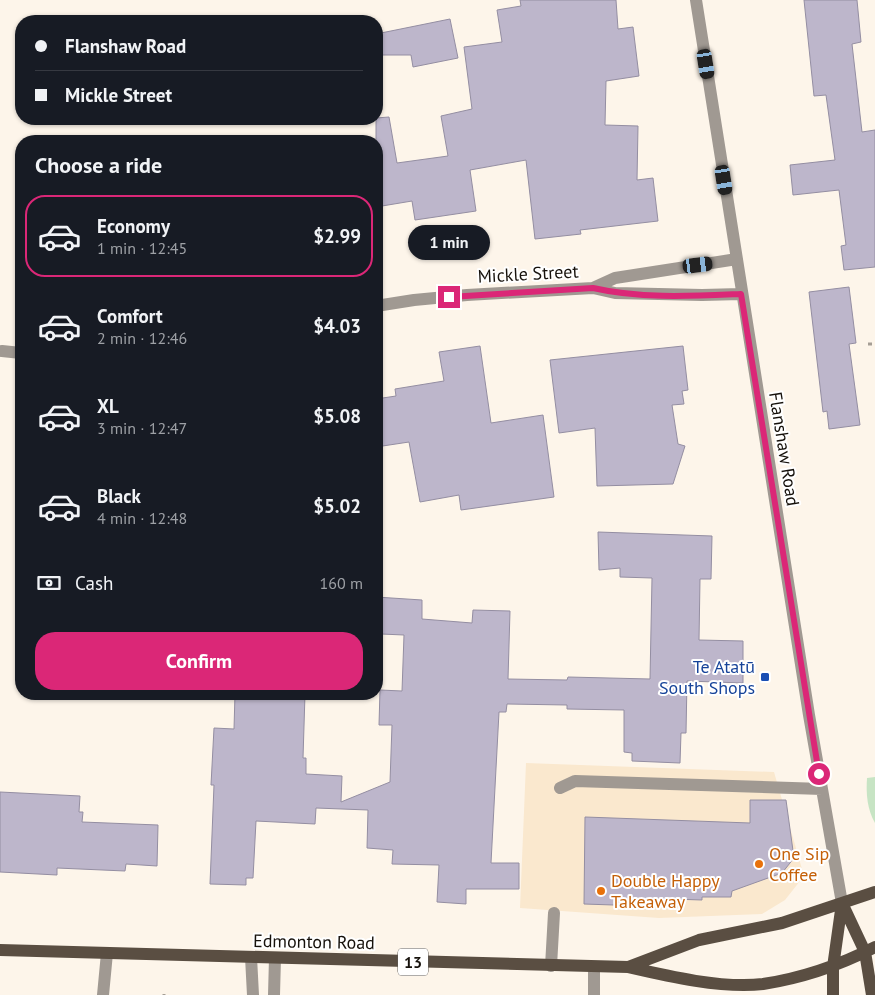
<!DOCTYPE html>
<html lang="en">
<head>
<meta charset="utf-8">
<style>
  :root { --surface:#171b24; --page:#20242c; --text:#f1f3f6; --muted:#9ea1a6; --line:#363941; --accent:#db2777 }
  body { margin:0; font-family:"PT Sans",sans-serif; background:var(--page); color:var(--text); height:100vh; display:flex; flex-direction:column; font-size:19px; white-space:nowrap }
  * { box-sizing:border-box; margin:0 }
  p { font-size:16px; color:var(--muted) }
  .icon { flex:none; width:28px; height:28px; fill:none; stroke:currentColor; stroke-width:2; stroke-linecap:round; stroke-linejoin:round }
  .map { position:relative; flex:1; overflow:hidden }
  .side { position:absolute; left:15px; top:135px; width:368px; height:565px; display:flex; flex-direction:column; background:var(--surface); border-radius:20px; box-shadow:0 1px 4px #0004 }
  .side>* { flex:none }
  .hud { position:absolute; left:15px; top:15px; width:368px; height:110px; border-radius:20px; box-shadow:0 1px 4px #0004; display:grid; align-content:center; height:110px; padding:0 20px; background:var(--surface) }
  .end { position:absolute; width:22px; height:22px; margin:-11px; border:6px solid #db2777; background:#fff; box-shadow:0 0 0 2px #fff }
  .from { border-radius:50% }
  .bubble { position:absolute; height:35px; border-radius:18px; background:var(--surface); box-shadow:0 1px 4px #0004; font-size:16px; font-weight:700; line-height:35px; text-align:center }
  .car { position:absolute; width:15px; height:30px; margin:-15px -8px; border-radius:6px; box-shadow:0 0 4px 1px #0007; background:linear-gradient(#222 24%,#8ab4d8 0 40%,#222 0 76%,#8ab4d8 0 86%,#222 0) }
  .hud b { display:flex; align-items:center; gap:18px; height:48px; font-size:19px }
  .hud b+b { border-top:1px solid var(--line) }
  .hud i { width:12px; height:12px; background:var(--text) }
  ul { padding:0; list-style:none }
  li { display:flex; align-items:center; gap:15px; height:82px; margin:0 10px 8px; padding:0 10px; border:2px solid transparent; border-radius:20px }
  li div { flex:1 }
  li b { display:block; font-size:19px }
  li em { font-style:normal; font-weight:700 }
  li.current { border-color:var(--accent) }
  li>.icon { width:45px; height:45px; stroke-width:1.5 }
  h2 { padding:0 20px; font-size:22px; line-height:60px }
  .pay { display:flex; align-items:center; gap:12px; height:55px; padding:0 20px; font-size:19px }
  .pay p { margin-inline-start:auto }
  .action { display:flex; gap:10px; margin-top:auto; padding:10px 20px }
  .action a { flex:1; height:58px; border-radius:20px; background:var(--accent); color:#fff; font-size:20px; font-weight:700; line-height:58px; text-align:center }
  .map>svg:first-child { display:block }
</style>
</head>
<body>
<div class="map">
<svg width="875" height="995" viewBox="0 0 875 995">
  <rect width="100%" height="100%" fill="#fdf5ea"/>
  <!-- built -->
  <path fill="#fae8ce" d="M526,763L774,772L804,876L785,900L762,914L659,918L520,908Z"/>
  <!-- green -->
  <path fill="#c7e4c4" d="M875,777V823C867,809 866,794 867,778Z"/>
  <!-- building -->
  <path fill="#bdb6cb" stroke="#948ea2" d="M520,0H616L618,29L633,27L639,76L606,81L605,125L638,126L637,180L653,178L658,221L580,230L581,234L535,239L526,160L470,170L476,211L415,220L412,201L376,207V118L389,117L397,163L448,156L441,116L472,109L464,47L502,42L497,10L521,6Z
    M804,0H857L861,42L852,44L862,132L875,130V267L844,270L841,246L846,245L839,190L793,195L790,165L835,160L826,95L814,96Z
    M450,19L458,58L413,67L411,55H376V34Z
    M849,287L856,343L849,344L860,425L829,429L827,411L823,412L809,292Z
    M480,346L491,423L543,415L554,497L461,510L459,495L420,502L409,442L376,447V399L396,396L395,389L444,381L439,352Z
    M683,346L688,390L682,391L684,404L672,405L678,444L685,446L673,484L597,486L595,428L559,433L550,360Z
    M598,532L712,536L711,579H700L699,640L743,641V683L687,681L686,733H681L680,763L632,761V753L624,752V710L567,709V705L507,704L506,712H499L491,863H519V889H466V904L437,902L439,865L392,864L393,850L367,848L368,810L316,808L315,824L256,821L253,878H246V885L210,884L214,785H211L214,728L234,729L235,694H305L303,758H306V774L342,776L341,802L390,782L392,725H379L380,690L402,691L404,635L381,634V624L376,623V597L422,600V619L472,623L473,610L510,611L508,679L567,680L568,677L650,679L652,578L620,577V568L599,570Z
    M0,792L80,796L79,812H83L82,822L158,825L157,866L126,864L125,871L57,868V875L0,872Z
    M750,800H786L794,858L782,873L732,891L731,897H702V900L672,899L673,903L643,902V906L584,904L585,817L750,823Z"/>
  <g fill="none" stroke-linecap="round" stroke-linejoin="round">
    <!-- path -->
    <path stroke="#a59e95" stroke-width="3" stroke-dasharray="4 4" stroke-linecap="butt" d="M868,344H875
      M164,995V994"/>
    <!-- minor -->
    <path stroke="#a09992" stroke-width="12" d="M696,0L809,715L842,903
      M593,288L615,278L737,259
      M376,306L414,300L467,295L593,288L615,293L702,295L741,294
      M2,351L21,353
      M560,788L575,781L822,789
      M251,957L253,995
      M551,966L554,913
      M594,967V995
      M103,995L107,953
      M274,995L275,958"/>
    <!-- major -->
    <path stroke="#5a4e42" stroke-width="12" d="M842,903L865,952L872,995
      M0,950L628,967C667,976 723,989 763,984C802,978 840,965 875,947
      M628,967L699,940L782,923L875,892
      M833,995V967L842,903"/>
  </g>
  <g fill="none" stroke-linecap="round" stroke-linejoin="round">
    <!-- route -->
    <path stroke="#db2777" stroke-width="6" d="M449,297L593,288C641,299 693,296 741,294L819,774"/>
  </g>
  <!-- markers -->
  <rect fill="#1a4fb4" stroke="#fff" stroke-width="2" x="760" y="672" width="10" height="10" rx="2.5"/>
  <g fill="#e8710a" stroke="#fff" stroke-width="2">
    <circle cx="759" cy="864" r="5"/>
    <circle cx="601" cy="891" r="5"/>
  </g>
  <g text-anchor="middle" stroke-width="4" stroke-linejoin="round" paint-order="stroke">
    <!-- shield labels -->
    <rect fill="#fff" stroke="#5c5854" stroke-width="1" x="398" y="948.5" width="30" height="27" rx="4"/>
    <g font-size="16" font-weight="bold" fill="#16110b">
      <text x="413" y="968">13</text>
    </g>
    <!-- street labels -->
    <g font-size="18" fill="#16110b" stroke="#fff">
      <text transform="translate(528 274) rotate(-3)" y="6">Mickle Street</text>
      <text transform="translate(784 449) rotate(81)" y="6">Flanshaw Road</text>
      <text transform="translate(314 942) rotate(1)" y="6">Edmonton Road</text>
    </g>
    <!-- transit labels -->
    <g font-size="18" fill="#164399" stroke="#fff" text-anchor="end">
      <text x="755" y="673">Te Atatū<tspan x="755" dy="21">South Shops</tspan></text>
    </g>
    <!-- food labels -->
    <g font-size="18" fill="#c56008" stroke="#fff" text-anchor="start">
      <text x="769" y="860">One Sip<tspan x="769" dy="21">Coffee</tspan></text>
      <text x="611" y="887">Double Happy<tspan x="611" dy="21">Takeaway</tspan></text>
    </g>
  </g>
</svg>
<i class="end from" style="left:819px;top:774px"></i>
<i class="end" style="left:449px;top:297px"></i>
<div class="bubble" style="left:408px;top:225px;width:82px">1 min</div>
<i class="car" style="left:706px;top:64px;rotate:171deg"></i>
<i class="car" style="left:724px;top:180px;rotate:171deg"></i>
<i class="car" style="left:698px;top:265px;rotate:83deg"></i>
<div class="hud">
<b><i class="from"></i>Flanshaw Road</b>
<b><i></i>Mickle Street</b>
</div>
<section class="side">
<h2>Choose a ride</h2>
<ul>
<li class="current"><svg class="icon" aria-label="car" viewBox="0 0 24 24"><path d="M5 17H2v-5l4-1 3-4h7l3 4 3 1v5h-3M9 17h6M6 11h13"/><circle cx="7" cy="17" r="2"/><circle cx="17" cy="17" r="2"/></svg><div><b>Economy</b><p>1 min · 12:45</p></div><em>$2.99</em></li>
<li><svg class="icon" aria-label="car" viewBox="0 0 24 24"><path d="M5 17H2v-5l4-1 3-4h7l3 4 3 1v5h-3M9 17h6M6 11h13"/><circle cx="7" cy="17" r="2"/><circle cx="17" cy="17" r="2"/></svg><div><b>Comfort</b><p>2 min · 12:46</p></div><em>$4.03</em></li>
<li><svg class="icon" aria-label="car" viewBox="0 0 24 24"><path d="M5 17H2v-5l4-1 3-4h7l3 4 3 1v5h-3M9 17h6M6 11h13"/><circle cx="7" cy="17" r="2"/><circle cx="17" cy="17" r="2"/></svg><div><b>XL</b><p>3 min · 12:47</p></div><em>$5.08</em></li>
<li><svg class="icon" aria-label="car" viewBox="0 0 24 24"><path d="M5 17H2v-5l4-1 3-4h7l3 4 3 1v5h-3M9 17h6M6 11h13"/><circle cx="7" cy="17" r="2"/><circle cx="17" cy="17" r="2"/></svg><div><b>Black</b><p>4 min · 12:48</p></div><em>$5.02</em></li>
</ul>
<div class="pay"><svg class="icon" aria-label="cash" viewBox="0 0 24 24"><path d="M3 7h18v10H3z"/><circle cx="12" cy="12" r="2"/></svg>Cash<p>160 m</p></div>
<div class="action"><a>Confirm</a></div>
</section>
</div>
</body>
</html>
